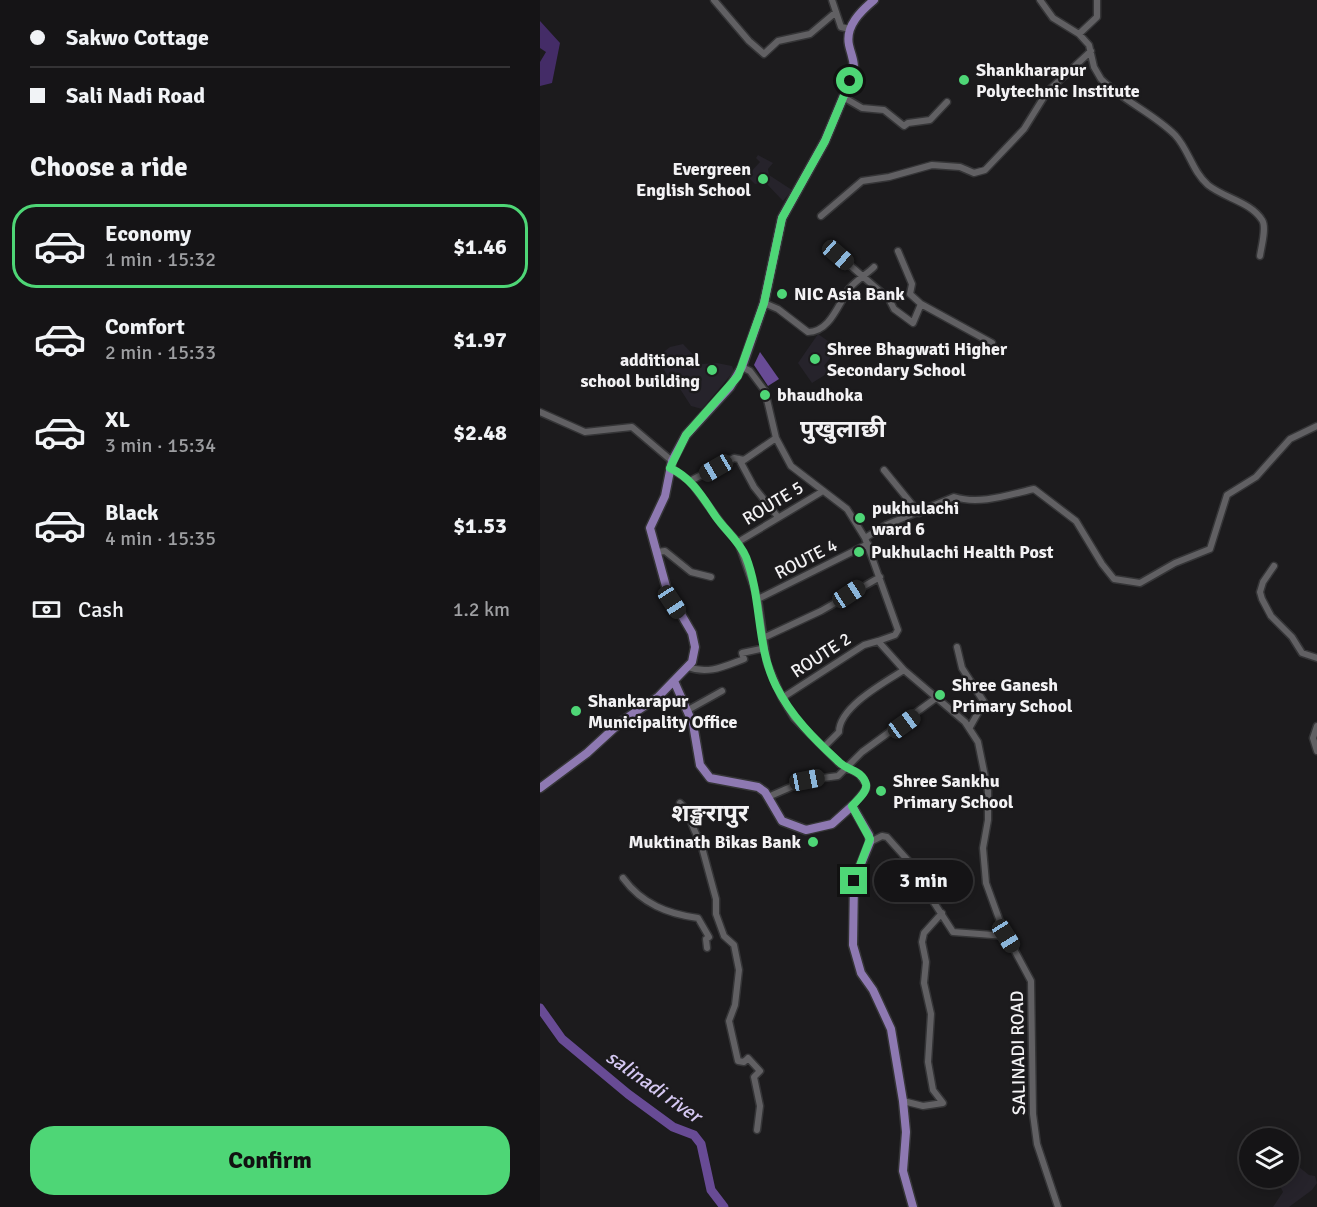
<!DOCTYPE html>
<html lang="en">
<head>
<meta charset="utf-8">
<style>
  :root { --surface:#151416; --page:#222123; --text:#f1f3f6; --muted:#9d9ea1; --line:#343335; --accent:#4ed676 }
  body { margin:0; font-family:Signika,"Noto Sans Devanagari",sans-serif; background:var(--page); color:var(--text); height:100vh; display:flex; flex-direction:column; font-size:22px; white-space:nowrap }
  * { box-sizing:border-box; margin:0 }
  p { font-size:20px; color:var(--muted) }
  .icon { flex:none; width:33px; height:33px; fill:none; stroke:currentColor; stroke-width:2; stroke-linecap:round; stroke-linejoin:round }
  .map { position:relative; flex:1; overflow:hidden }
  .panel { display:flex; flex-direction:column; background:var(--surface); width:540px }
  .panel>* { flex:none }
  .banner { display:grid; align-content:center; height:132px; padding:0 30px; background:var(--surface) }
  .controls { position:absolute; left:699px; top:1128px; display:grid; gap:12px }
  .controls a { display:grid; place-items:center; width:60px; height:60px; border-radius:50%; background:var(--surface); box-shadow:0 3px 15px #0003,0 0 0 2px var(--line); font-size:30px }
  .end { position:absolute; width:27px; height:27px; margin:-14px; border:8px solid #4ed676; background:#111; box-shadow:0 0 0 3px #111 }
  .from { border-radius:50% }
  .bubble { position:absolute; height:42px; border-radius:21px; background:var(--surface); box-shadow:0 3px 15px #0003,0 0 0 2px var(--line); font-size:20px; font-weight:800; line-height:42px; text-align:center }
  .car { position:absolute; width:18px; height:36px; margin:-18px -9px; border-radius:8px; box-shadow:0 0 4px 2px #0007; background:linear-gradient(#222 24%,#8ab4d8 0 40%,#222 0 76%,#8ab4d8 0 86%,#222 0) }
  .banner b { display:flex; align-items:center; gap:21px; height:57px; font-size:22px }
  .banner b+b { border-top:2px solid var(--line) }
  .banner i { width:15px; height:15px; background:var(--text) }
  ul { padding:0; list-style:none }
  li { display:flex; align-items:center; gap:18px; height:84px; margin:0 12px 9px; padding:0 18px; border:3px solid transparent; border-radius:24px }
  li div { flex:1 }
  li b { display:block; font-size:22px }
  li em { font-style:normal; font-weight:800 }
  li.on { border-color:var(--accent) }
  li>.icon { width:54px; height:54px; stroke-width:1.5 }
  h2 { padding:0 30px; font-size:27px; line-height:72px }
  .pay { display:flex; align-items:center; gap:15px; height:66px; padding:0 30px; font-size:22px }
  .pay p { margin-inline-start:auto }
  .action { display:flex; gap:12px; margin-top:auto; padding:12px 30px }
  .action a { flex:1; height:69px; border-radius:24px; background:var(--accent); color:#111; font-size:24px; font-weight:800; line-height:69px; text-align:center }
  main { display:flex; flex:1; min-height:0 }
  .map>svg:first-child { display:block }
</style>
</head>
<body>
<main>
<section class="panel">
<div class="banner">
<b><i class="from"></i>Sakwo Cottage</b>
<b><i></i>Sali Nadi Road</b>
</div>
<h2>Choose a ride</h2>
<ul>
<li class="on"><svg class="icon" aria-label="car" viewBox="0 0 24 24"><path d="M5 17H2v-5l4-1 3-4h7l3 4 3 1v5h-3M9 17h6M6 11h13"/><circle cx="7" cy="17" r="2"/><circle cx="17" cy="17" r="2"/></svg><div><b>Economy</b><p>1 min · 15:32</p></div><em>$1.46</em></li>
<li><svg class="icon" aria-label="car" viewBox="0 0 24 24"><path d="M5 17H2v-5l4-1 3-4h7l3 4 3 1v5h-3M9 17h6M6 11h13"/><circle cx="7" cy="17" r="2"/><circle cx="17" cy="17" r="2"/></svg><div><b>Comfort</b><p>2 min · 15:33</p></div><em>$1.97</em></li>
<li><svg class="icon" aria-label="car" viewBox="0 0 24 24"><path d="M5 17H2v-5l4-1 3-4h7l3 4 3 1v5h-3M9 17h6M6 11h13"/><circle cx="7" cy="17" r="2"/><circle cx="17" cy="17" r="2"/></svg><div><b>XL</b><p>3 min · 15:34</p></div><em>$2.48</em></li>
<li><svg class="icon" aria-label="car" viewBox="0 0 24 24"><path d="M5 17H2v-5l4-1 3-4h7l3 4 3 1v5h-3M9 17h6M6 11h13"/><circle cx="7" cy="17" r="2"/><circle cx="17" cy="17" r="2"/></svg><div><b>Black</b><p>4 min · 15:35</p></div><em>$1.53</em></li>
</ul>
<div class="pay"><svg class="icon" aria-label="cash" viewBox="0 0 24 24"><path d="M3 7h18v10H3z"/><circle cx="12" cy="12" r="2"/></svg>Cash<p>1.2 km</p></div>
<div class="action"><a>Confirm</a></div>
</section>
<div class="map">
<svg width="777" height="1207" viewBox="0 0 777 1207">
  <rect width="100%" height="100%" fill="#1c1b1d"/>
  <!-- built -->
  <path fill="#26232b" d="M218,155L233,163L228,169L229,175L252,190L243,201L225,182L215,184L207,176L220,162L216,158Z
    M278,334L298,348L284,366L288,373L272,383L258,363Z
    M143,344L162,364L177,363L192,366L194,371L162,409L151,406L135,381H130L117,357L130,347Z
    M749,1164L759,1167L769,1175L775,1176L777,1183L772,1190L749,1207H733L743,1192L736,1178H748Z"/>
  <!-- green -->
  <path fill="#442c67" d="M0,21L20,43L12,83L0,86V62L6,52L0,48Z"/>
  <!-- water -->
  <path fill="#684b95" d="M220,352L239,379L228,386L214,365Z"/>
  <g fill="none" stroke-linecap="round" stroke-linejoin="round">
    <!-- river -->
    <path stroke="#684b95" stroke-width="9" d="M0,1008L22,1039L88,1094L133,1127L154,1135L161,1144L171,1190L184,1207"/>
    <!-- minor casing -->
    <g stroke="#353537" stroke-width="9">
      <path id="minor" d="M174,0L209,41L224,54L238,41L270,34L296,12
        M292,0L301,27L310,29
        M500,0L513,18L539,34L549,45L554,67L561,79C583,101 613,113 635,135C649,150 652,171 668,185C684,198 711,202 722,220C727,227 721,248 720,256
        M539,34L557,17V0
        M303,97L322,108L344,110L364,126L368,123L390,120L407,102
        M281,216L322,181L349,177L392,165L420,167L434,173L445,170L484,129L507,92L551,51
        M298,255L349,299L354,309L373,323L381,304L370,294L372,284L358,251
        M224,303L238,309L268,332C290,332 298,304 309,289C315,281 327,274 334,267
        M381,304L452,343
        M202,367L210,371L225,391L236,438L251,466L307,509L325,538L358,630L355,635L338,641L364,670L425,722L438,742L448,791V820L443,848L446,883L462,927L491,981L493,1114L497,1144L518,1207
        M0,412L45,432L92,427L132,461
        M199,459L214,487L238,517
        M130,468L150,481L184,527L198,542L218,599L227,663L242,698L254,718L300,764L319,774L326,784V789L312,806
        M344,470L379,513
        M150,481L194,458L204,460L236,438
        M325,538L346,525L414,497C440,505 468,495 494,489L536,521L562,564L574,579L600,583L635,563L670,549L687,495L716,477L750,439L777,426
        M198,542L283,491
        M117,552L125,551L151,572L171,577
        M734,566L723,582L720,592L722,599L731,616L752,637L762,653L777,658
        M218,599L328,544
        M223,638L281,611L340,577
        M417,647L422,668L444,702L430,727
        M148,667C168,675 185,666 204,659L202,653L225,648
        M242,698L324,645L338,641
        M148,710L182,691
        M777,726L773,738L777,751
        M285,746L299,732C299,707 345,682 364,670
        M228,797L267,780L298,776L322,752L396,698
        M140,803C151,812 151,829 160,840L176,899V914L184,936L194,945L199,970L195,1005L189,1021L198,1061L204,1062L208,1058L220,1071L214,1077L220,1106L217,1130
        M330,842L342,836L347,837L381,875L393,901L413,932L466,936
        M83,878C102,904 128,914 158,918L169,937L166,939L167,948
        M363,1101L383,1106L403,1103L393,1090L388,1062L391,1014L384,983L386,962L382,942L384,933L402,913"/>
    </g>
    <!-- major casing -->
    <g stroke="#353537" stroke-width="11">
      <path id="major" d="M134,681L153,724L160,765L170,778L218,787L225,792L242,821L266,830L292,824L312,806L329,835L330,842L314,881L313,945L321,973L333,990L351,1029L363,1101L366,1132L363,1171L373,1207
        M0,788L47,753L82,721L118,697L152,662L155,647L152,633L127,590L110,528L125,496L132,461L146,435L190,387L202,367L224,303L242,218L285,141L313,74C316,63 311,55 309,45C305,26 321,11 334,0"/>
    </g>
    <!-- minor -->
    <use href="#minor" stroke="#616063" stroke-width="6"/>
    <!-- major -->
    <use href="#major" stroke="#8e79b2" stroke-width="8"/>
  </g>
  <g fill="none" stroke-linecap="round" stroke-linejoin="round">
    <!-- route -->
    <path stroke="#4ed676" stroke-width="8" d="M310,81L285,141L242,218L224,303L198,376L146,435L130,468C152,478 163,498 176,517C186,531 199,541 206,557C222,598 216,646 236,686C251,716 274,739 299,762C308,771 322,770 326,784C328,792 316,801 312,806L330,839L314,881"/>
  </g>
  <!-- markers -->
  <g fill="#4ed676" stroke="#1c1b1d" stroke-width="2">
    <circle cx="424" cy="80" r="6"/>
    <circle cx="223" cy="179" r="6"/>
    <circle cx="242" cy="294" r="6"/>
    <circle cx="275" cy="359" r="6"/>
    <circle cx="172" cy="370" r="6"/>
    <circle cx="225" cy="395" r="6"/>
    <circle cx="320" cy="518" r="6"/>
    <circle cx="319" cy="552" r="6"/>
    <circle cx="400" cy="695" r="6"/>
    <circle cx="36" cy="711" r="6"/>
    <circle cx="341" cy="791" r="6"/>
    <circle cx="273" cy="842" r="6"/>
  </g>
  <g text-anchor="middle" stroke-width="5" stroke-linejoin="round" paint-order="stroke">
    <!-- poi labels -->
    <g font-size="18" font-weight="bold" fill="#f3f2f4" stroke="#1c1b1d" text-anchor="start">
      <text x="436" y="76">Shankharapur<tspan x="436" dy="21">Polytechnic Institute</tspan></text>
      <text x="211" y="175" text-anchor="end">Evergreen<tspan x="211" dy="21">English School</tspan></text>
      <text x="254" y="300">NIC Asia Bank</text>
      <text x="287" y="355">Shree Bhagwati Higher<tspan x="287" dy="21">Secondary School</tspan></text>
      <text x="160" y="366" text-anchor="end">additional<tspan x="160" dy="21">school building</tspan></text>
      <text x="237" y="401">bhaudhoka</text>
      <text x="332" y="514">pukhulachi<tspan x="332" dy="21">ward 6</tspan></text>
      <text x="331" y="558">Pukhulachi Health Post</text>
      <text x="412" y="691">Shree Ganesh<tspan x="412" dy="21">Primary School</tspan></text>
      <text x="48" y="707">Shankarapur<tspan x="48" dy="21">Municipality Office</tspan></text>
      <text x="353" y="787">Shree Sankhu<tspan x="353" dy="21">Primary School</tspan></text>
      <text x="261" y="848" text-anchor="end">Muktinath Bikas Bank</text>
    </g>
    <!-- street labels -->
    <g font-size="18" fill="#f3f2f4" stroke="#1c1b1d">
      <text transform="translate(233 503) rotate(-31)" y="6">ROUTE 5</text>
      <text transform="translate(266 559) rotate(-27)" y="6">ROUTE 4</text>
      <text transform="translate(281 655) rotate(-33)" y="6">ROUTE 2</text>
      <text transform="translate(478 1053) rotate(-91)" y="6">SALINADI ROAD</text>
    </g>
    <!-- water labels -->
    <g font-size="20" font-style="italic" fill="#d5c8f2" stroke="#1c1b1d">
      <text transform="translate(114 1086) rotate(35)" y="7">salinadi river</text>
    </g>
    <!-- district labels -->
    <g font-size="24" font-weight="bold" fill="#f3f2f4" stroke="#1c1b1d">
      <text x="303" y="437">पुखुलाछी</text>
      <text x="170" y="821">शङ्खरापुर</text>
    </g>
  </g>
</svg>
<div class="controls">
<a><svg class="icon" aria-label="layers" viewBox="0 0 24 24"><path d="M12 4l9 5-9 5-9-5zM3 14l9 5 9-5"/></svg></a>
</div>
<i class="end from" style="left:310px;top:81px"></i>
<i class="end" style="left:314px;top:881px"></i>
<div class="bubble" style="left:334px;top:860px;width:99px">3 min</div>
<i class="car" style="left:298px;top:255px;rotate:131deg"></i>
<i class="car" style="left:176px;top:468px;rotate:240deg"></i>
<i class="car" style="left:309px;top:594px;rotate:57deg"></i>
<i class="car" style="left:132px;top:602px;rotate:147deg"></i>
<i class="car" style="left:364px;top:724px;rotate:54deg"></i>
<i class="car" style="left:267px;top:780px;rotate:79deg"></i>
<i class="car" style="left:466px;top:936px;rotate:148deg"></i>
</div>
</main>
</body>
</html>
